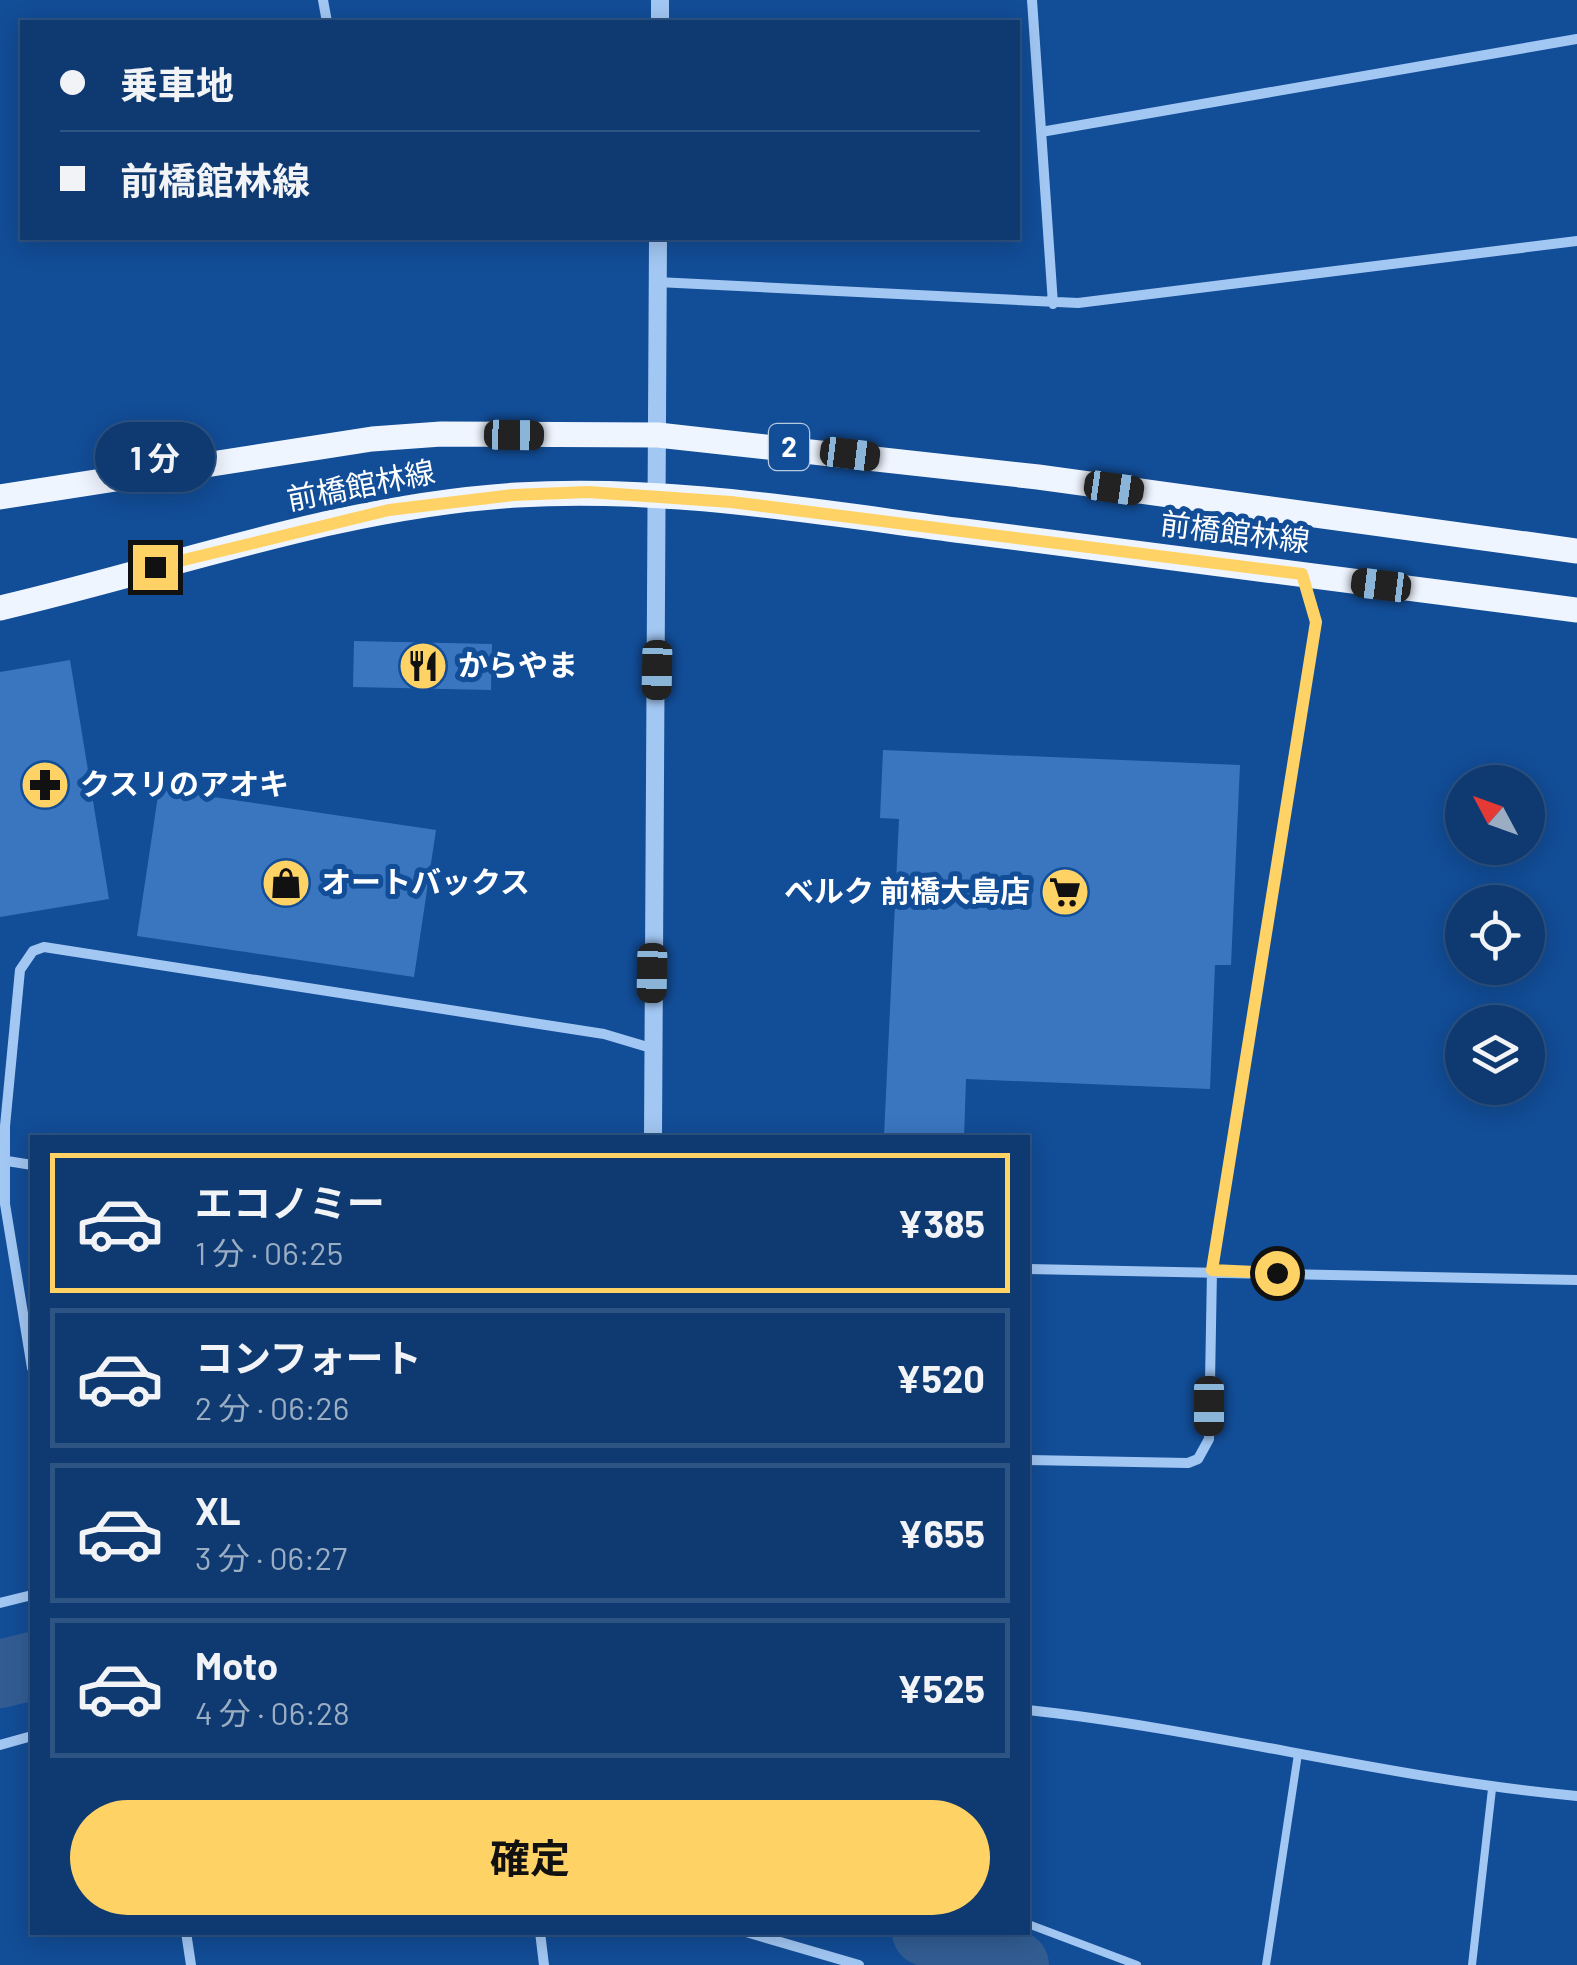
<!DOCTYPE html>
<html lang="ja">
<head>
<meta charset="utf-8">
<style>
  :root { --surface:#0e3a71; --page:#1c4579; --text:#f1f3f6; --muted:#9badc3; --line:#2e5484; --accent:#ffd265 }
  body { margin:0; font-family:Barlow,"Noto Sans JP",sans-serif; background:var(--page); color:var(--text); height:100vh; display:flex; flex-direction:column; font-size:38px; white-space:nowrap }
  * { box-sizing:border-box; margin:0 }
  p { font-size:32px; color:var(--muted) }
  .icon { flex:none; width:55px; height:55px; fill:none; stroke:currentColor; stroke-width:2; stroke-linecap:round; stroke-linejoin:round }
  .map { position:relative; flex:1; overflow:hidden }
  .panel { position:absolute; left:30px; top:1135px; width:1000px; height:800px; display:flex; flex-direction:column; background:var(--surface); border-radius:0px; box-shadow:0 5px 25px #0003,0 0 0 2px var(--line) }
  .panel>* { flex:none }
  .guide { position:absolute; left:20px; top:20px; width:1000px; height:220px; border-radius:0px; box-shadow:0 5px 25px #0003,0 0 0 2px var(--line); display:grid; align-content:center; height:220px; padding:0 40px; background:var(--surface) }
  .needle { width:65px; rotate:311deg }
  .fabs { position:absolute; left:1445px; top:765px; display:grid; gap:20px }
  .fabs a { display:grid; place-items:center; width:100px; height:100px; border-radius:50%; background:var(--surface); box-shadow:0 5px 25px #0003,0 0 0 2px var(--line); font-size:50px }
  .end { position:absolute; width:45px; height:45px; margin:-22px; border:12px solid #ffd265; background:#111; box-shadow:0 0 0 5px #111 }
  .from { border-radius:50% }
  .bubble { position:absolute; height:70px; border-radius:35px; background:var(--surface); box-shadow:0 5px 25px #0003,0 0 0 2px var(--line); font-size:32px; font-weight:700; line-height:70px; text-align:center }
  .car { position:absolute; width:30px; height:60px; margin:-30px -15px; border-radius:12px; box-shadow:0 0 8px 2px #0007; background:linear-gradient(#222 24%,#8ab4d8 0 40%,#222 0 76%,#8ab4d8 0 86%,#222 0) }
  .guide b { display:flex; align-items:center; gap:35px; height:95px; font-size:38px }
  .guide b+b { border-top:2px solid var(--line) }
  .guide i { width:25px; height:25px; background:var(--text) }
  ul { padding:18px 0 0; list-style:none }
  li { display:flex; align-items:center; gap:30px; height:140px; margin:0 20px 15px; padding:0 20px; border:5px solid var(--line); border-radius:0px }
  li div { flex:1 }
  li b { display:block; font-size:38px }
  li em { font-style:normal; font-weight:700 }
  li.selected { border-color:var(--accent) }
  li>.icon { width:90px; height:90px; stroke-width:1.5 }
  .primary-button { display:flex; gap:20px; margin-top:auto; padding:20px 40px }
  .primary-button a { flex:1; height:115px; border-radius:60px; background:var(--accent); color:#111; font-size:40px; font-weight:700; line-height:115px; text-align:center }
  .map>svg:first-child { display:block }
</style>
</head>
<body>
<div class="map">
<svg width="1577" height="1965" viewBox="0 0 1577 1965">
  <rect width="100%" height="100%" fill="#124d97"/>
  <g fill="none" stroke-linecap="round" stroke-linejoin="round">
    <!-- river -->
    <path stroke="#325d93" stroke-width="68" d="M0,1674L32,1666
      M926,1932L1015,1965"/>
  </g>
  <!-- building -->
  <path fill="#3a76c0" d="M354,641L492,644L491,690L353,687Z
    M70,660L109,899L0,917V672Z
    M883,750L1240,765L1231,965H1215L1210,1089L966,1079L964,1138L884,1136L899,819L880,818Z
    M159,789L436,830L414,977L137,936Z"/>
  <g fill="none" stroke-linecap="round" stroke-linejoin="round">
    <!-- service -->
    <path stroke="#a2c7f3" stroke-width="8" d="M1028,1924L1137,1965
      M1266,1965L1298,1754
      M1472,1965L1492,1789"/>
    <!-- minor -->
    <path stroke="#a2c7f3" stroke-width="10" d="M323,0L327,22
      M1032,0L1053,304
      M1041,132L1577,39
      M657,282L1078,303L1577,241
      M1,1160L32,1165
      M1028,1269L1577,1280
      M32,1368L5,1204V1126L20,970L33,951L44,947L604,1034L651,1048
      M1028,1460L1188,1463L1198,1459L1209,1439L1212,1270L1316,621L1303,575
      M0,1603L32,1595
      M1028,1710C1212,1730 1392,1779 1577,1796
      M0,1745L32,1736
      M186,1932L191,1965
      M540,1932L544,1965
      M746,1932L859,1965"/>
    <!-- tertiary -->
    <path stroke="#a2c7f3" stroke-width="18" d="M660,22V0
      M653,1138L658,238"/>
    <!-- primary -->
    <path stroke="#eff5ff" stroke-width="25" d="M0,497L372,439L441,434L658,435L1038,477L1577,551
      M0,608C172,568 339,506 517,495C667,486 815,512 964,531C1168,557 1373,584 1577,610"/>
  </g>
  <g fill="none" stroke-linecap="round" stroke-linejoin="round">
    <!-- route -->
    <path stroke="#ffd265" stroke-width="12" d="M155,567L389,510L513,495L588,492L731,502L1302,574L1316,622L1212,1270L1277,1273"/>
  </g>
  <!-- icons -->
  <defs>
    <g id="restaurant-disc" transform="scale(2.5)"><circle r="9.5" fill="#ffd265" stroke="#124d97"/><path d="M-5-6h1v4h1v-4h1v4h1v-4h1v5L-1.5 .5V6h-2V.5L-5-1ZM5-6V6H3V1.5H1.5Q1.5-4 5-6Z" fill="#111"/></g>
    <g id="pharmacy-disc" transform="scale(2.5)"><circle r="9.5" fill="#ffd265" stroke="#124d97"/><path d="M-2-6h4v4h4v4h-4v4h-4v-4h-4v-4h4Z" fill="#111"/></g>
    <g id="shop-disc" transform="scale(2.5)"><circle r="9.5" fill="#ffd265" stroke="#124d97"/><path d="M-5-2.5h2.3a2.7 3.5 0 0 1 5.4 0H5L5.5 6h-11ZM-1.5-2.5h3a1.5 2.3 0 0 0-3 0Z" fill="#111"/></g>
    <g id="supermarket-disc" transform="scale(2.5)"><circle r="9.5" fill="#ffd265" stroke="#124d97"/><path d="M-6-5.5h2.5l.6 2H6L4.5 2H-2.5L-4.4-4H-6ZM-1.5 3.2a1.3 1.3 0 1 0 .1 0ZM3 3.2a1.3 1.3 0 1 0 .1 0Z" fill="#111"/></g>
  </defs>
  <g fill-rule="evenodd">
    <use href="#restaurant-disc" x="423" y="666"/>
    <use href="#pharmacy-disc" x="45" y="785"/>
    <use href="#shop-disc" x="286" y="883"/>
    <use href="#supermarket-disc" x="1065" y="892"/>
  </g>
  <g text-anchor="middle" stroke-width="10" stroke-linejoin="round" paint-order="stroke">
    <!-- shield labels -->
    <rect fill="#124d97" stroke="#b8cae0" stroke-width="2.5" x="769" y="424" width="40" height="46" rx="8"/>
    <g font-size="28" font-weight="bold" fill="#fff">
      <text x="789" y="457">2</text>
    </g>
    <!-- street labels -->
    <g font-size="30" fill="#fff" stroke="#124d97">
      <text transform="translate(361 486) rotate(-11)" y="10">前橋館林線</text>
      <text transform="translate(1235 533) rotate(7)" y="10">前橋館林線</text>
    </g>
    <!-- poi labels -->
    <g font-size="30" font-weight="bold" fill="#fff" stroke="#124d97" text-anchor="start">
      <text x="458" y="676">からやま</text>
      <text x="80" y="795">クスリのアオキ</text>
      <text x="321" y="893">オートバックス</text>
      <text x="1030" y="902" text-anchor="end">ベルク 前橋大島店</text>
    </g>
  </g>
</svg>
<div class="fabs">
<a><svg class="needle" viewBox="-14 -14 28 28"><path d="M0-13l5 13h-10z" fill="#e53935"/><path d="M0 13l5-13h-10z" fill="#9badc3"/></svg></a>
<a><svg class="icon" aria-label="locate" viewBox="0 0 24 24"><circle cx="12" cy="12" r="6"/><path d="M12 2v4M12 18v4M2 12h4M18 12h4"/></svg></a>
<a><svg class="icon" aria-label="layers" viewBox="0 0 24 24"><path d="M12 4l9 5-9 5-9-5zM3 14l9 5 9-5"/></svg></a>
</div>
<i class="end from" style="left:1277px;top:1273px"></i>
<i class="end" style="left:155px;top:567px"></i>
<div class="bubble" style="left:95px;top:422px;width:120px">1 分</div>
<i class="car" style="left:514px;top:435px;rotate:91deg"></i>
<i class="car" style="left:850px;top:454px;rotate:97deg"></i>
<i class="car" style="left:1114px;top:488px;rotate:98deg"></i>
<i class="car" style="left:1381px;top:585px;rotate:277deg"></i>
<i class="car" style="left:657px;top:670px;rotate:181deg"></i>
<i class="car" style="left:652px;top:973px;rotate:181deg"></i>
<i class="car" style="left:1209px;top:1406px;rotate:180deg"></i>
<div class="guide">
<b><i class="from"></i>乗車地</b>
<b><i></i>前橋館林線</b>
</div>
<section class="panel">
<ul>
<li class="selected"><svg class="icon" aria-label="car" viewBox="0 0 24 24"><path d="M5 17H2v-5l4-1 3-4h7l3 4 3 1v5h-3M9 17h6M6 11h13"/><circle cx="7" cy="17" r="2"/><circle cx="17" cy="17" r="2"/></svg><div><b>エコノミー</b><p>1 分 · 06:25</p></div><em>¥385</em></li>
<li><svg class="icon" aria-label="car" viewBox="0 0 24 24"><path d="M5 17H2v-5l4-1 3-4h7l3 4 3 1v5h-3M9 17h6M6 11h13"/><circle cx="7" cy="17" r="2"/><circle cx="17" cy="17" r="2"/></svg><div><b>コンフォート</b><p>2 分 · 06:26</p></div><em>¥520</em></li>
<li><svg class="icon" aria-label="car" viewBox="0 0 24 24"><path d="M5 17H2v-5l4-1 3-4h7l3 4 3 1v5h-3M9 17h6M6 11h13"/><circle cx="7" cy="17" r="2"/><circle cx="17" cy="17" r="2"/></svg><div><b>XL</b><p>3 分 · 06:27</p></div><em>¥655</em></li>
<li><svg class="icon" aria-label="car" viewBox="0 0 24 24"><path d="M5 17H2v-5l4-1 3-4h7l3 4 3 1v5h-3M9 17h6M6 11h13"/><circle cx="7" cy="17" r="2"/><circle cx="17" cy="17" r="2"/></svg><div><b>Moto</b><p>4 分 · 06:28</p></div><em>¥525</em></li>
</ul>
<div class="primary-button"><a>確定</a></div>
</section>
</div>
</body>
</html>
